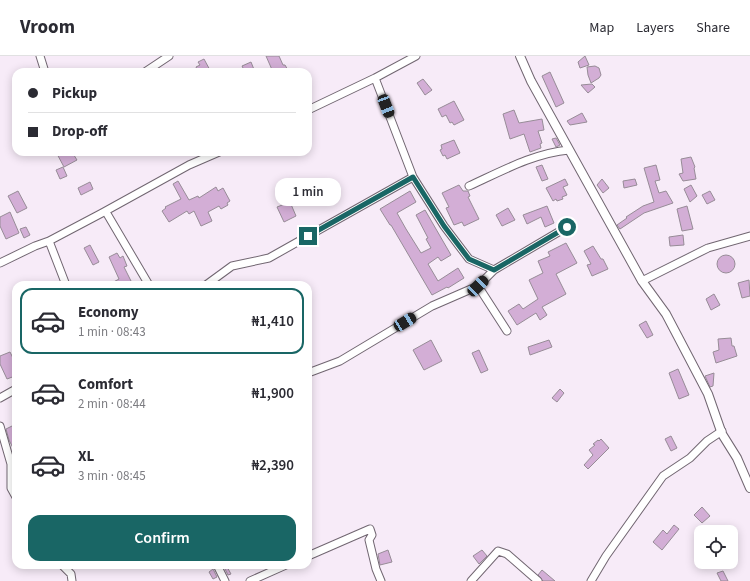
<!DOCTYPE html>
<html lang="en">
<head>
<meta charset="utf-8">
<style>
  :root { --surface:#fff; --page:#f2f2f3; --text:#2b2b33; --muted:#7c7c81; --line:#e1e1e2; --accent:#196665 }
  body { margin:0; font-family:"Source Sans 3",sans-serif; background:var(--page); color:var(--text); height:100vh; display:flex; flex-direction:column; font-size:15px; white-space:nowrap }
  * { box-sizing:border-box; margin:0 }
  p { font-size:13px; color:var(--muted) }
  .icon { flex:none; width:22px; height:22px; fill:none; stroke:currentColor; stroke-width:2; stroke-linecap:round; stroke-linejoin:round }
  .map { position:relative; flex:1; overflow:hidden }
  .panel { position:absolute; left:12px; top:225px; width:300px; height:288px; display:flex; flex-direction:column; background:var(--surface); border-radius:12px; box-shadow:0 2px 10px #0003 }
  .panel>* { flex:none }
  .banner { position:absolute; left:12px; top:12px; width:300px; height:88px; border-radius:12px; box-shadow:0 2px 10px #0003; display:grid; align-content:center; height:88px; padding:0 16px; background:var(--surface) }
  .controls { position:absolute; left:694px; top:469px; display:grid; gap:8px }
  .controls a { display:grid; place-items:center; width:44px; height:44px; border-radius:8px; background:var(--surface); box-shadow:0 2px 10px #0003; font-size:20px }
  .end { position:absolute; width:18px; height:18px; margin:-9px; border:5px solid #196665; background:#fff; box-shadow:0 0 0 2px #fff }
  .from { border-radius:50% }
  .bubble { position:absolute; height:28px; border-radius:12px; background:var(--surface); box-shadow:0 2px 10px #0003; font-size:13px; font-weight:600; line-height:28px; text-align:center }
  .car { position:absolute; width:12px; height:24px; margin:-12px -6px; border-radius:5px; box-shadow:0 0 3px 1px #0007; background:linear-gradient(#222 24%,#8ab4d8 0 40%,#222 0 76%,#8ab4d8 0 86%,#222 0) }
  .banner b { display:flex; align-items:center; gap:14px; height:38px; font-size:15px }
  .banner b+b { border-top:1px solid var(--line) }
  .banner i { width:10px; height:10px; background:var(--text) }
  ul { padding:7px 0 0; list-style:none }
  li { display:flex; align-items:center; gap:12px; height:66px; margin:0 8px 6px; padding:0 8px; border:2px solid transparent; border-radius:12px }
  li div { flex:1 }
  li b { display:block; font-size:15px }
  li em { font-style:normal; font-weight:600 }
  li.current { border-color:var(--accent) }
  li>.icon { width:36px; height:36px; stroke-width:1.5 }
  .button { display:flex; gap:8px; margin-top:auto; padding:8px 16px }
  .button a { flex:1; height:46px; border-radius:12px; background:var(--accent); color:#fff; font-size:16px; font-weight:600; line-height:46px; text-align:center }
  header { display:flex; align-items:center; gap:24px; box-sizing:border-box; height:56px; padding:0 20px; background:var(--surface); border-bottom:1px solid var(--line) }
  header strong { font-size:19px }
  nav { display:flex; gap:22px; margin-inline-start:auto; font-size:14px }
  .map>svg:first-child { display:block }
</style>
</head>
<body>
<header>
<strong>Vroom</strong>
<nav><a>Map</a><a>Layers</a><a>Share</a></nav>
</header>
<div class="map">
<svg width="750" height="525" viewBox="0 0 750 525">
  <rect width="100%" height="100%" fill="#f7ebf8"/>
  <!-- building -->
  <path fill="#d3aed6" stroke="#978c97" d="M266,0H279L283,9H285L289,16H273Z
    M585,0L589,9L580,12L578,6Z
    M204,3L211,16H198L196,11L200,9L198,6Z
    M251,6L255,16H245L242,10Z
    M595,10L599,12L601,19L599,22L591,27L588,19L587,11Z
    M550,16L564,47L556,51L542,20Z
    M423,23L432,34L425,39L417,27Z
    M592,28L595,31L588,37L581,29Z
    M454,45L464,64L454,69L452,66L450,67L446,59L442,61L438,53Z
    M514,54L519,67L542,63L544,74L538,75L542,87L540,88L541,92L530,96L524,78L510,83L503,58Z
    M582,57L587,66L570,69L567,65Z
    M556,82L560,89L556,91L552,83Z
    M454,84L460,97L447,103L445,99L443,100L440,94L442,93L441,89Z
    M56,96H72L77,104L64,111Z
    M691,101L695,111L694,112L696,123L683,125L679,118L683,117L681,103Z
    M542,109L548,123L542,125L536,111Z
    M656,109L660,124L655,125L659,137L666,135L673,147L644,157L620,173L617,169L627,162L626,161L643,150L654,146L644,112Z
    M63,111L67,120L60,123L56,114Z
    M565,123L568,129L563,131L567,139L562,141L563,143L557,145L556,143L553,145L546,132Z
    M602,123L609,132L603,137L597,129Z
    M635,123L637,129L624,132L623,125Z
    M178,125L189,144L198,140L199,142L216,131L218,135L223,132L230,145L227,147L228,149L221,153L219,150L208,156L212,165L201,170L194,155L189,158L187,155L169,166L162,155L166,152L165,151L181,143L173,128Z
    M90,126L93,133L81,139L78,132Z
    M459,129L463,135H468L470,140L468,141L479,163L464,170L462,166L454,169L446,152L449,151L442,137Z
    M691,129L697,140L690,146L684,133Z
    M18,135L27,152L17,157L8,140Z
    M410,135L416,146L397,157L406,173L421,197L431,192L426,183L428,182L416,159L425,154L451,199L441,205L438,201L428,208L438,225L458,212L464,222L448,232L447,231L432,239L391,169H390L380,153Z
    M710,135L715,144L707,148L702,139Z
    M290,146L296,160L284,166L277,151Z
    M547,150L554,167L545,171L541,161L527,168L523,159Z
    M687,150L693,173L682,175L677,153Z
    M508,152L515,164L502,170L496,159Z
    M10,156L19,177L6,183L0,170V161Z
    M26,171L30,179L24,182L20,173Z
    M683,179L684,189L670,190L669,181Z
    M566,187L577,207L556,218L566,238L542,251L547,259L540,264L536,257L517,269L508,255L519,248L523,253L538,243L529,224L543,217L538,205L550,200L548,196Z
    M90,189L99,206L93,209L84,192Z
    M593,190L601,203H603L608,213L592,220L587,209L591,208L584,195Z
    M117,197L120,202L123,200L127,210L124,211L133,229H108L119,223L109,201Z
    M717 208a9 9 0 1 1 18 0a9 9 0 1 1-18 0Z
    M749,224L750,240L742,242L738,227Z
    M714,238L720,249L711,254L706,243Z
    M646,265L653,279L647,282L639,269Z
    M731,282L732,290H734L737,300L716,307L713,296L719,294L718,283Z
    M431,284L442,305L424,314L413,294Z
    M549,284L552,291L530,299L528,291Z
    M479,294L488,314L481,317L472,297Z
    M10,296L16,308V315L13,317L15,320L7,323L0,308V300Z
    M678,313L689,339L679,343L669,317Z
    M714,317L713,330L710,331L705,320Z
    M560,333L564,337L557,346L552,342Z
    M16,368V398L9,384L6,373Z
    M671,380L677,392L671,395L665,383Z
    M601,383L609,392L588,413L584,409L593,399L589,394L595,389L593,388L598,384L599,385Z
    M702,451L710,460L702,467L694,459Z
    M674,469L679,473L662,494L653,486L663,474L667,478Z
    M388,494L392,506L380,509L378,498Z
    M482,494L487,500L479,508L473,500Z
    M223,509H226L231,518L228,519Z
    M213,513L217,521L213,523L209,516Z
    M542,514L555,525H543L538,519Z
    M723,515L728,525H721L717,517Z"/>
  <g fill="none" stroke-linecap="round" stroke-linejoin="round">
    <!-- minor casing -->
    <g stroke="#716671" stroke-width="9">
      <path id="minor" d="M40,0L45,16
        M145,16L169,0
        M308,54L375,22L416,0
        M413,121L444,170L469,203L494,214L567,171
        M469,130C500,116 534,97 569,94
        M106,156L149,229
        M49,185L66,229
        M0,207L35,190L49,185L102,157L189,109L219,96
        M642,225L708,192L750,180
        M206,229L232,210L269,202L413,121L375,22
        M478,230L507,275
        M308,317L340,305L432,250L478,230L494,214
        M0,342L16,333
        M0,370L11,408V432L16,441
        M308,500L370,473L372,479L369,484L376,513L381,525
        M62,509L71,518L72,525
        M217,509L225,525
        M250,525L286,509
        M471,525L498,495L507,498L538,525
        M591,525L606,500L663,420L690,402L707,385L722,375"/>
    </g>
    <!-- tertiary casing -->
    <g stroke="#716671" stroke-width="10">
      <path id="tertiary" d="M520,0L531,25L642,225L666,258L676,277L708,338L722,378L737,402L750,432"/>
    </g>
    <!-- minor -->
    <use href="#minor" stroke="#fff" stroke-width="7"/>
    <!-- tertiary -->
    <use href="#tertiary" stroke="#fff" stroke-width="8"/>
  </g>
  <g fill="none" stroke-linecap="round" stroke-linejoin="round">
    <!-- route -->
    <path stroke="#196665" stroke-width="5" d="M308,180L413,121L444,170L469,203L494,214L567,171"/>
  </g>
</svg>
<div class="controls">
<a><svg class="icon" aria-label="locate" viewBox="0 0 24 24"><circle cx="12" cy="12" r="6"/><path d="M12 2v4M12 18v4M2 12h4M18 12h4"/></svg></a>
</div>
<i class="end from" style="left:567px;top:171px"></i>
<i class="end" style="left:308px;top:180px"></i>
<div class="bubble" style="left:275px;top:122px;width:66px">1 min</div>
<i class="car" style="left:386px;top:50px;rotate:159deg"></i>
<i class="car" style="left:478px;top:230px;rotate:46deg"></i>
<i class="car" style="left:405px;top:266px;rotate:59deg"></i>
<div class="banner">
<b><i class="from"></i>Pickup</b>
<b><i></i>Drop-off</b>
</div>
<section class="panel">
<ul>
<li class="current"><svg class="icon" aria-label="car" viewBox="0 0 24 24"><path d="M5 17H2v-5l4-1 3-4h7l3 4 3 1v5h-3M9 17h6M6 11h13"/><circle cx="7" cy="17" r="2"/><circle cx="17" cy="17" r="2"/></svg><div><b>Economy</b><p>1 min · 08:43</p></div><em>₦1,410</em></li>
<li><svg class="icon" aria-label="car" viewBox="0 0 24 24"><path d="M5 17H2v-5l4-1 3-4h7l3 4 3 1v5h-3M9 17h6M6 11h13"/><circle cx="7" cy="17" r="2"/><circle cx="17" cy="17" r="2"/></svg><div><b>Comfort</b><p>2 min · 08:44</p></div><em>₦1,900</em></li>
<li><svg class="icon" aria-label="car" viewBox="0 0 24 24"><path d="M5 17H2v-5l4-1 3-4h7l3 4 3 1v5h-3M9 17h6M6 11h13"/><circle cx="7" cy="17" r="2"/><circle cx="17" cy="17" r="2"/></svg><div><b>XL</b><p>3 min · 08:45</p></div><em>₦2,390</em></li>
</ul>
<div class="button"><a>Confirm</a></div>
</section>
</div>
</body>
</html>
